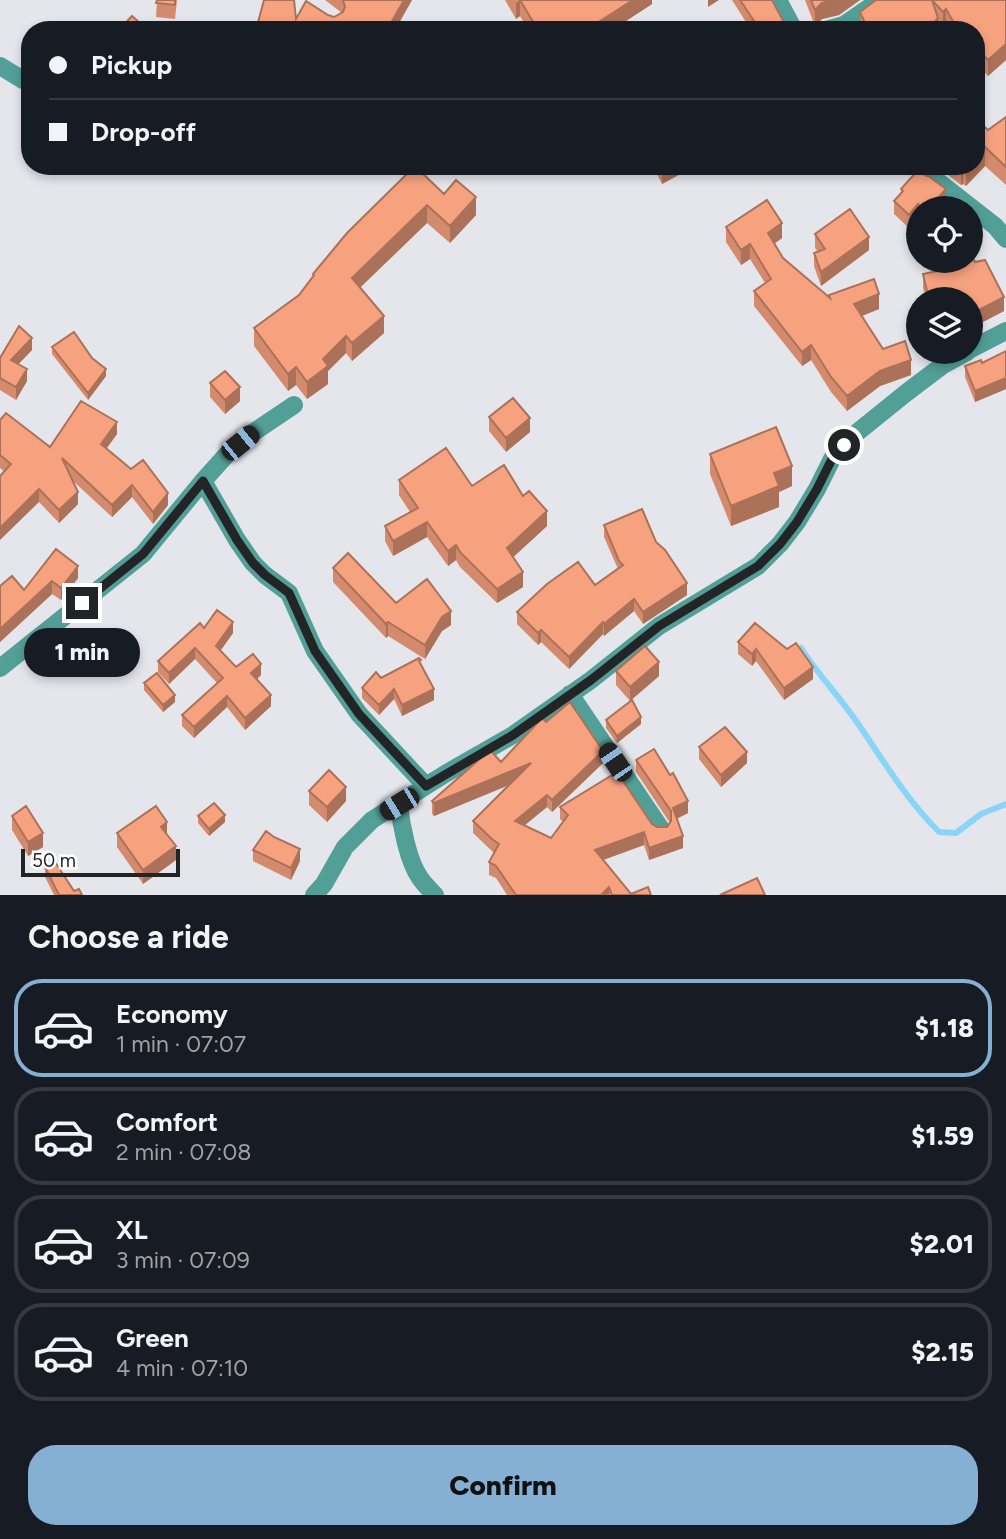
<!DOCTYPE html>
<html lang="en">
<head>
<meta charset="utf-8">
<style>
  :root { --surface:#171b24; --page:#242831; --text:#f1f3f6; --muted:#9ea1a6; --line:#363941; --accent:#85afd3 }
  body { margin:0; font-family:Figtree,sans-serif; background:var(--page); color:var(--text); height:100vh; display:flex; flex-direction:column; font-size:26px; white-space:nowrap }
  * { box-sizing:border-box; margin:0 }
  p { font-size:23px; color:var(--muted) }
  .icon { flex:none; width:38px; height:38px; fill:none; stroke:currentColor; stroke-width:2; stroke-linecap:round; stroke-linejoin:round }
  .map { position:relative; height:895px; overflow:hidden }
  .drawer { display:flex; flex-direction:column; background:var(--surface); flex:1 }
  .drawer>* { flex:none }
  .top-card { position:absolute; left:21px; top:21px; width:964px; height:154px; border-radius:28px; box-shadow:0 4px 10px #0003; display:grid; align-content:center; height:154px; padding:0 28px; background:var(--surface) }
  .buttons { position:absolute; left:906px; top:196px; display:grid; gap:14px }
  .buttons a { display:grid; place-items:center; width:77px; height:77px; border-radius:50%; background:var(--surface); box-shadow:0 4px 10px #0003; font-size:35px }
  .scale { position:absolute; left:21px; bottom:18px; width:159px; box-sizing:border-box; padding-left:7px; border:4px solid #232426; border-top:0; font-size:19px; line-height:24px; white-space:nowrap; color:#232426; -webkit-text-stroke:5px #fff; paint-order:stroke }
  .end { position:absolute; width:32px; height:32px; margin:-16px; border:9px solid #232426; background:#fff; box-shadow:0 0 0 4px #fff }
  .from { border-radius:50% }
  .bubble { position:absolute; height:49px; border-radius:24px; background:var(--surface); box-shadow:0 4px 10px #0003; font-size:23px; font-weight:800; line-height:49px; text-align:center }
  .car { position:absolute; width:21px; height:42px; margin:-21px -10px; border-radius:9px; box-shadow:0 0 5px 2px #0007; background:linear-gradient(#222 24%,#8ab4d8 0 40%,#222 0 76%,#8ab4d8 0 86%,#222 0) }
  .top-card b { display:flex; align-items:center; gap:24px; height:66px; font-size:26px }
  .top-card b+b { border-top:2px solid var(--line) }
  .top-card i { width:18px; height:18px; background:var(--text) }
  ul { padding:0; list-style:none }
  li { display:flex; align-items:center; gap:21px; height:98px; margin:0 14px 10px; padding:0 14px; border:4px solid var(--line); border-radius:28px }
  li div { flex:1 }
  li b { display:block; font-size:26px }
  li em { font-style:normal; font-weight:800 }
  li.selected { border-color:var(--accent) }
  li>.icon { width:63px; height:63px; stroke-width:1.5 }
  h2 { padding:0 28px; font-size:32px; line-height:84px }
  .action { display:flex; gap:14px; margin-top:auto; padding:14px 28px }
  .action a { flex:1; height:80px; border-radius:28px; background:var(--accent); color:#111; font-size:28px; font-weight:800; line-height:80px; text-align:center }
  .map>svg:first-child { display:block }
</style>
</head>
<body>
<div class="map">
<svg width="1006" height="895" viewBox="0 0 1006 895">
  <rect width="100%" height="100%" fill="#e4e6ec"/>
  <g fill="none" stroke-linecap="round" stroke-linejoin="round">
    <!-- stream -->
    <path stroke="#8ad4f8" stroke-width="6" d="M801,648C817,673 837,694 854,718C882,758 904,797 939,832L956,833L981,814L1006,804"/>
    <!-- minor -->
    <path stroke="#529f97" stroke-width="18" d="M778,0L794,30
      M826,30L844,25L880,0
      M0,66L23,80
      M916,166L926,172L995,226L1006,239
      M971,349L1006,331
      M203,481L237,540L253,563L265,575L289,593L315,651L359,714L426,786
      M0,668L143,554L203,481L229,452L251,434L294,405
      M570,694L661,829
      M399,804C401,825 408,861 420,878C424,884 430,890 435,895
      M314,895L324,884L345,847L372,820L445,774L513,735L591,680L659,626L758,566L780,544L797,522L817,489L834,455L854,435L906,393L943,365L967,352"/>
  </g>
  <!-- wall -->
  <path fill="#d48b6d" d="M157,0H177L175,19L156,17Z
    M325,0H412L395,30H256L296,19L328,15L334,17L342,13Z
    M505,0H652V4L612,30H528L520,16L516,19Z
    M732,0H772L788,30H751Z
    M805,0H860L839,15L822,19L815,26Z
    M876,0H1006V60L988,76L976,64V30H949L946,25L943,28L938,22V30H861L860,12Z
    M1006,117V185L985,166L966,186L963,184L961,185L943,171V166H976L988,130Z
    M653,166H695L662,184Z
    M901,189L946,202L941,208H919V217L909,228L894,214V201L901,194Z
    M444,194L476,215L450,243L427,223L360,288L384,333L352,361L346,353L328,371V384L307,399L296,385L288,391L254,346V328L299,295L313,277V274Z
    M726,227L782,238L774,244L783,258L829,297L879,309L862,316L883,349L911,375L880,386L847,411L831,392L811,360L802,366L754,306V291L765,283L750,259L741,265L726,242Z
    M815,234L869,250L821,286L814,266V253L818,252L815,248Z
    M937,261H971L975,262L1004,311L981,323L971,326V299H926L923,288V274L941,270Z
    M52,347L92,358L106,376L88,400L52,354Z
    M32,350L18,364L27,381L16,400L0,390V358Z
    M1006,351V389L975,402L965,377V366L982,363Z
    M210,383L240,401L225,414L210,397Z
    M489,417L530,432L506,452L489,431Z
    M0,420L50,447L117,434L106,449L168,505L153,524L132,497L112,517L72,480L78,504L59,523L39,502L0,468Z
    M710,454L792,486L779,492V507L731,526L710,474Z
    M399,480L472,486L523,496L547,526L513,557L523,587L497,603L460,567L456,560L448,566L427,537L393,556L385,541V526L410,512L399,495Z
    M604,525L656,542L687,595L643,624L634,611L604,636L603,634L569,669L541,642L538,645L517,624V612L595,585L618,569L604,537Z
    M56,549L78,578L61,600L52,594L0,642V586L24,590Z
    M333,568L396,603L451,625L442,631L425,659L388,636L386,638L333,582Z
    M755,623L813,679L784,700L756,661L752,666L738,654V642Z
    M204,628L233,633L220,651L236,667L261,675L257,679L271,706L245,730L227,707L194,738L182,726V715L217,683L195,659L169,684L158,672V661Z
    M421,664L434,700L402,716L394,699L379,715L362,698V688L381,678Z
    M616,671L659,676L630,701L616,685Z
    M144,683L175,702L163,712L144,690Z
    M606,720L641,724L617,743L606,728Z
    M699,747L747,763L721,787L699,759Z
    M636,760L688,813L677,819L683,848L649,860L644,845L602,860L631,894L651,895H507L496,878L489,875V862L494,853L473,833V821L509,784L434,816L432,814V801L501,762L603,763L552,812L547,807L525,825L551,838L563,822L560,819V807L652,824L657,827H667L670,823L636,772Z
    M309,791L346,801L327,822L309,805Z
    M12,816L43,847L28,856L12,830Z
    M198,816L225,822L209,836L198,823Z
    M117,833L167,835L176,860L143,884L117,847Z
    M253,850L300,861L291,880L253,861Z
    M45,867L74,891L82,895H54L45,877Z"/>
  <!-- shaded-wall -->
  <path fill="#ac7159" d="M404,0H412L395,30H387Z
    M520,0V16L516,19V3Z
    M633,0H652V4L612,30H586Z
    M708,0H719L708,7Z
    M834,0H860L839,15L822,19L815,26V10L822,3Z
    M946,9V25L943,28V12Z
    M938,18V30H928Z
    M1006,44V60L988,76V60Z
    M985,147V166L966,186V168L968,166H976V157Z
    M567,166H578L567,172Z
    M671,166H695L662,184V171Z
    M963,166V184L961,185V167Z
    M946,189V202L941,208H929Z
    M476,197V215L450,243V226Z
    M918,204V217L909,228V215Z
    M427,205V223L352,295V278Z
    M782,223V238L768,248V233Z
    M869,237V250L821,286V272Z
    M750,244V259L741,265V250Z
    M879,294V309L854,319V304Z
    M1004,297V311L981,323L971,326V312Z
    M384,316V333L352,361V343Z
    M346,336V353L328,371V384L307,399V382L323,359Z
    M32,338V350L11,372V360Z
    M811,345V360L802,366V352Z
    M911,360V375L880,386L847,411V396L880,371Z
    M296,367V385L288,391V374Z
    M27,369V381L16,400V387Z
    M106,369V376L88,400V393Z
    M1006,378V389L975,402V391Z
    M240,387V401L225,414V400Z
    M530,418V432L506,452V438Z
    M117,422V434L101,456V444Z
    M792,466V486L779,492V507L731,526V506L774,473Z
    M132,485V497L112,517V505Z
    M39,489V502L0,540V528Z
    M78,492V504L59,523V510Z
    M168,493V505L153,524V512Z
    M547,511V526L507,563V548Z
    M427,522V537L393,556V541Z
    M456,545V560L448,566V551Z
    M78,566V578L61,600V588Z
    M523,572V587L497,603V589Z
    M52,581V594L0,642V629Z
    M687,583V595L643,624V612Z
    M634,599V611L604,636V624Z
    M451,611V625L442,631L425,659V645L442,617Z
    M233,622V633L216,657V646Z
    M388,622V636L386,638V624Z
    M603,622V634L569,669V657Z
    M541,630V642L538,645V633Z
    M195,648V659L169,684V673Z
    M756,649V661L752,666V654Z
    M659,662V676L630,701V687Z
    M261,664V675L251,685V673Z
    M813,667V679L784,700V688Z
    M394,689V699L379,715V705Z
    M434,689V700L402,716V705Z
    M175,695V702L163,712V705Z
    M271,695V706L245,730V718Z
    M227,696V707L194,738V727Z
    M641,717V724L617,743V736Z
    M603,751V763L552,812V800Z
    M747,752V763L721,787V775Z
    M531,763V776L434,816V803Z
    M346,787V801L327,822V807Z
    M547,795V807L515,833V821Z
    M688,801V813L673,820V808Z
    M225,815V822L209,836V829Z
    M167,822V836L161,827Z
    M644,832V845L595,863V850Z
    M43,833V847L28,856V842Z
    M683,836V848L649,860V848Z
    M176,846V860L143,884V870Z
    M300,849V861L291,880V868Z
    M609,887V895H601Z"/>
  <!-- building -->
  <path fill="#f6a27f" stroke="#ac7159" stroke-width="2" d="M157,0H175V5L156,3Z
    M264,0H294L296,19L306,1L328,15L334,17L343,12L345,7L343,0H404L387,30H256Z
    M520,0H633L586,30H538Z
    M740,0H772L788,30H760Z
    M811,0H834L822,3L815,10Z
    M876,0H932L938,18L928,30H868L860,12Z
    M932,0H1006V44L988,60L976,48V30H960L955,25L946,9L943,12Z
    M132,16L148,30H119Z
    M1006,117V167L985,147L976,157V119L988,130Z
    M415,166L444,194L456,180L476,197L450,226L427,205L352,278L384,316L352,343L346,336L323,359L328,366L307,382L296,367L288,374L254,328L299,295L314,275L313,274L347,233Z
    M659,166H671L662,171Z
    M918,170L926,176L927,175L946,189L929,208H923L918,204L909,215L894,201L903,191L901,189Z
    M767,200L782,223L768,233L783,258L830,298L829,295L874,279L879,294L854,304L883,349L905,341L911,360L880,371L847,396L831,377L811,345L802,352L754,291L771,279L750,244L741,250L726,227Z
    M850,209L869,237L821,272L814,253L825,249L815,234Z
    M971,254L975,262L985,260L1004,297L981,309L971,312V299H929L923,274L942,270L941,266L945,265L943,261H971Z
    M19,326L32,338L11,360L27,369L16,387L0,378V358Z
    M74,332L92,358L106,369L88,393L52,347Z
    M1006,351V378L975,391L965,366L981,360L982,363Z
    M225,371L240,387L225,400L210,383Z
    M513,398L530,418L506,438L489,417Z
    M81,401L117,422L101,444L131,469L143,460L168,493L153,512L132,485L112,505L62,458L78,492L59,510L39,489L0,528V476L11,464L0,455V420L6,413L50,447Z
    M776,427L792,466L774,473L779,486L731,506L710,454Z
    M446,448L472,486L504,465L523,496L529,491L547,511L507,548L523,572L497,589L460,552L456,545L448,551L427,522L393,541L385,526L418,508L399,480Z
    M642,509L656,542L665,550L687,583L643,612L634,599L604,624L603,622L569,657L541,630L538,633L517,612L547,584L578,562L595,585L623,565L619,561L604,525Z
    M56,549L78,566L61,588L52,581L0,629V586L12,576L24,590Z
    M348,553L396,603L427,579L451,611L442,617L425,645L388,622L386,624L333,568Z
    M217,610L233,622L216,646L236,667L253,654L261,664L251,673L271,695L245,718L227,696L194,727L182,715L223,678L195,648L169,673L158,661L200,623L204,628Z
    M755,623L787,649L796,643L813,667L784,688L756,649L752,654L738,642Z
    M645,646L659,662L630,687L616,671Z
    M419,658L421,660L419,661L434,689L402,705L394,689L379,705L362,688L376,672L381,678Z
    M157,673L175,695L163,705L144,683Z
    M632,700L641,717L617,736L606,720Z
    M570,702L603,751L552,800L547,795L515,821L551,838L568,815L560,807L617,772L652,824L657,827H667L671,821V811L636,760L654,749L670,775L673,773L688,801L673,808L683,836L649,848L644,832L595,850L631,894L648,887L651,895H612L609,887L601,895H516L496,866L489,862L499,844L492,839L473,821L531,763L434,803L432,801L490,750L501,762L542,718L546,722Z
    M725,727L747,752L721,775L699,747Z
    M329,770L346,787L327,807L309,791Z
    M214,803L225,815L209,829L198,816Z
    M26,806L43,833L28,842L12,816Z
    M156,806L167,822L161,827L176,846L143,870L117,833Z
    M266,831L274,837L300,849L291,868L253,850Z
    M55,862L74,891L79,889L82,895H59L45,867Z
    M757,878L765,895H720Z"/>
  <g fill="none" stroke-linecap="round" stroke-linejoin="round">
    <!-- route -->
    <path stroke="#232426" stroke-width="9" d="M82,603L143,554L203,481L237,540L253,563L265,575L289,593L315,651L359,714L426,786L513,735L591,680L659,626L758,566L780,544L797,522L817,489L834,455L844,445"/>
  </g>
</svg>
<div class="buttons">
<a><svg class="icon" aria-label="locate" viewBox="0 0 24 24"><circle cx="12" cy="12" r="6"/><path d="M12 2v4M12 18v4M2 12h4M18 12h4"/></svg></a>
<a><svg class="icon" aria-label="layers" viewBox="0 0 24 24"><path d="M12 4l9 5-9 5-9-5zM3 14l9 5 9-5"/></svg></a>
</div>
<div class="scale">50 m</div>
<i class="end from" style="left:844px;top:445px"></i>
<i class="end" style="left:82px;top:603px"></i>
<div class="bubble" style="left:24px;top:628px;width:116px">1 min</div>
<i class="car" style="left:240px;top:443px;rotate:51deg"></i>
<i class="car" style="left:615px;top:762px;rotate:326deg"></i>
<i class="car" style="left:399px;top:804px;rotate:239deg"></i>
<div class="top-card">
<b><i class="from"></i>Pickup</b>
<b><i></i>Drop-off</b>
</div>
</div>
<section class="drawer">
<h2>Choose a ride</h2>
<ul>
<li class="selected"><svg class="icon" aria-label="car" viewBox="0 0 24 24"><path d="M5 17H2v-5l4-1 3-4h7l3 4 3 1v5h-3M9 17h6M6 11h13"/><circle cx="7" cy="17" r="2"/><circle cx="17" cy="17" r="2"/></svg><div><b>Economy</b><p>1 min · 07:07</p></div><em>$1.18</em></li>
<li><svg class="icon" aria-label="car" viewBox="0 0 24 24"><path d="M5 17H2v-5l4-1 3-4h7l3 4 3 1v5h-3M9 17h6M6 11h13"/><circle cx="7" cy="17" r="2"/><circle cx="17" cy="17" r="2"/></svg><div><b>Comfort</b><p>2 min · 07:08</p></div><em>$1.59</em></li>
<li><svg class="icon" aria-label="car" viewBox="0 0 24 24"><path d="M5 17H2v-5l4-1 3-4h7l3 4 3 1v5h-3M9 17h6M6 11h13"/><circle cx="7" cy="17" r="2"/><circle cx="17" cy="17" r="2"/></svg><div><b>XL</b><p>3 min · 07:09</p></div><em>$2.01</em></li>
<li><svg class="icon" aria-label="car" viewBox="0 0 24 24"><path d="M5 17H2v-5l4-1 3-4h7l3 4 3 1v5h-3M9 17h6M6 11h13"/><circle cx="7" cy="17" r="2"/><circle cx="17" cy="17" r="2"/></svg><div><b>Green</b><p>4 min · 07:10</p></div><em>$2.15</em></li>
</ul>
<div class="action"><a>Confirm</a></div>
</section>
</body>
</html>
